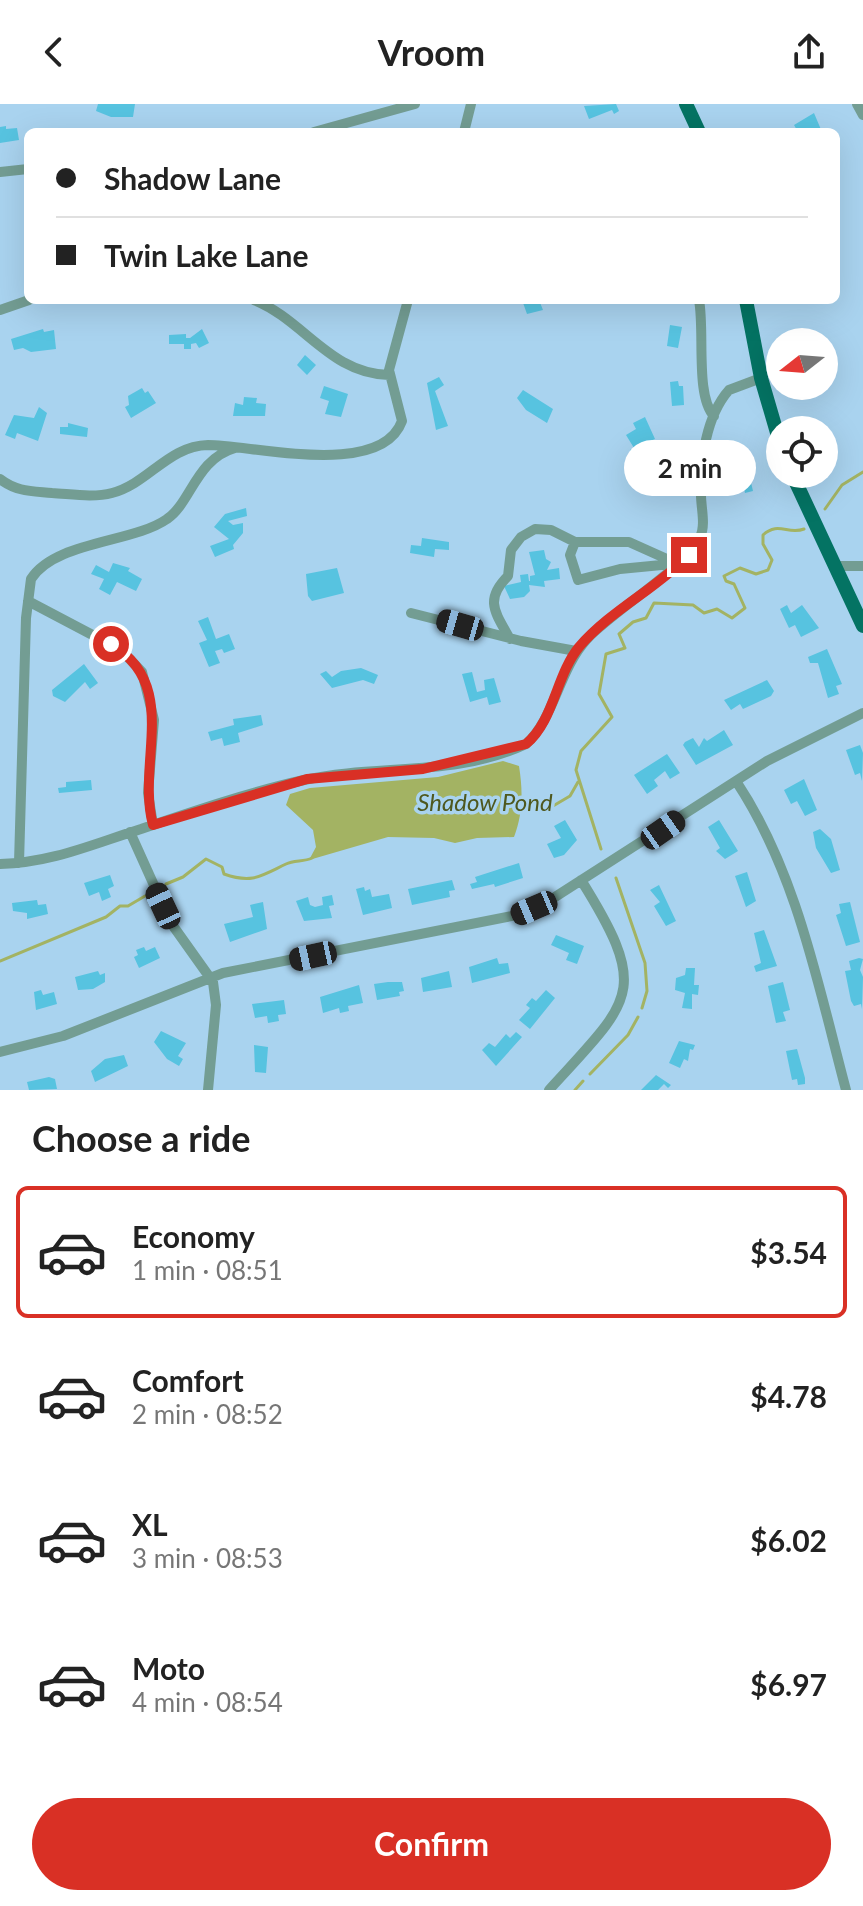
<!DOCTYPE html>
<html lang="en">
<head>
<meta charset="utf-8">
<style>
  :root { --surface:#fff; --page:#f2f2f2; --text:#222; --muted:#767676; --line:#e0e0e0; --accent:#d93025 }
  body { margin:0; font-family:Lato,sans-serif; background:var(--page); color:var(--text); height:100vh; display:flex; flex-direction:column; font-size:30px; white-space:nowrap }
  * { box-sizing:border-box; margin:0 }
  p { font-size:26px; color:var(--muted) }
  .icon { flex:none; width:44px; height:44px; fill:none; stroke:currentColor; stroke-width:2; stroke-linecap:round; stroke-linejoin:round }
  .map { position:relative; height:986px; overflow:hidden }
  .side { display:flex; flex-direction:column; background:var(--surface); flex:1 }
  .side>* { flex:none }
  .banner { position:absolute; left:24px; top:24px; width:816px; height:176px; border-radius:12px; box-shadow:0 8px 32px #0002; display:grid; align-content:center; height:176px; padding:0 32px; background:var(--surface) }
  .needle { width:52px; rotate:253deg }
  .buttons { position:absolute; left:766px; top:224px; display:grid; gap:16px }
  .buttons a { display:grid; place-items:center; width:72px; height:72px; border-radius:50%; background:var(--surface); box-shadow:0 8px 32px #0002; font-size:40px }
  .end { position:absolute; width:36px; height:36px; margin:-18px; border:10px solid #d93025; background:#fff; box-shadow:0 0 0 4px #fff }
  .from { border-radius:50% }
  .bubble { position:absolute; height:56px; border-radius:28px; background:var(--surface); box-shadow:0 8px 32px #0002; font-size:26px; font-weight:700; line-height:56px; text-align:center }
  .car { position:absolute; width:24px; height:48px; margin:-24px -12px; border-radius:10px; box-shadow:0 0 6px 2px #0007; background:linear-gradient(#222 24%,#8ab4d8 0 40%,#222 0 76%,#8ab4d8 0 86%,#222 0) }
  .banner b { display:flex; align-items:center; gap:28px; height:76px; font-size:30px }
  .banner b+b { border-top:2px solid var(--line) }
  .banner i { width:20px; height:20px; background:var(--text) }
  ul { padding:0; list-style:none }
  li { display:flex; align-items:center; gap:24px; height:132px; margin:0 16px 12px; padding:0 16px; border:4px solid transparent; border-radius:12px }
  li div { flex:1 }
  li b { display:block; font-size:30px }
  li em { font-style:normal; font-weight:700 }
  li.current { border-color:var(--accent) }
  li>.icon { width:72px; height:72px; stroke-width:1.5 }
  h2 { padding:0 32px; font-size:36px; line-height:96px }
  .primary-button { display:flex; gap:16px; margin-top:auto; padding:16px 32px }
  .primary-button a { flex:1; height:92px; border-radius:48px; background:var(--accent); color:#fff; font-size:32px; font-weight:700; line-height:92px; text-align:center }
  header { display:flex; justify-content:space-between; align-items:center; height:104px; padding:0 32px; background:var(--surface); font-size:36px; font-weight:700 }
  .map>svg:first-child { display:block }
</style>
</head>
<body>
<header><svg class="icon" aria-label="back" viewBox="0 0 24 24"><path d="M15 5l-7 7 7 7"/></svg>Vroom<svg class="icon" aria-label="share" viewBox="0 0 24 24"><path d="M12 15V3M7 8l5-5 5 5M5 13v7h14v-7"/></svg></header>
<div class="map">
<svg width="863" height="986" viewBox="0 0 863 986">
  <rect width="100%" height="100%" fill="#a9d3ef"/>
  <!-- water -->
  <path fill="#a3b363" d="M503,657L519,662C523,687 523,709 514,733L477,734L455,739L434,734L388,733L309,756L316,743L313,726L286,701L290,690L310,684L438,673Z"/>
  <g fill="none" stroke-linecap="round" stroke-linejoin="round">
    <!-- stream -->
    <path stroke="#a3b363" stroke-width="3" d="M825,405L842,381L863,368
      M553,702L570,692L578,678
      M532,706L545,705
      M601,745L576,666L581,647L612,613L599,590L606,550L625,544L619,530L633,518L646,514L654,499L693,501L704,509L717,505L732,514L745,504L734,480L726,477L724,472L740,464L756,470L768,466L772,456L763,440V431C778,417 788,431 804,425
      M616,774L645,859L647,887L642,904
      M166,780L183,773L206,755L222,763L224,770C252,780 261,772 286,760C294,756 304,758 312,754
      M0,857L106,813L120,802H128L145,792
      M590,970L628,931L638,913
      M575,986L583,977"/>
  </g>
  <!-- building -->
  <path fill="#57c3e0" d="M98,0H135L133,13H111L96,7Z
    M616,0L619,7L614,10L612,6L589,15L584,2Z
    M814,9L822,28H798L794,21Z
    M6,22V25L17,24L19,36L0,39V23Z
    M522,196H539L543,206L527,210Z
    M670,221L682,223L678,244L667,242Z
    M43,225L44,228L54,226L56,245L31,248L23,244L14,246L11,235Z
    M202,225L209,239L199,244L196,239L191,240V245H184V240H169V231L186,230V234H190Z
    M305,251L316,261L307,271L297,261Z
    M439,273L444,281L435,287L448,322L436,326L427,279Z
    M678,277L679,282H683L684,301L672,302L670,278Z
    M324,282L348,290L341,313L325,310L329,297L320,294Z
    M142,284L145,289L148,287L156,299L131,314L125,303L129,301L128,292Z
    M523,286L553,305L547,319L526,306L517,294Z
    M244,293L257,294L256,299L266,300L265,312H233L235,299L243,301Z
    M39,303L47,309L38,337L17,329L15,335L5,331L14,311L34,314Z
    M645,313L655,335L638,342L644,352L635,357L630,346L634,344L626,331L636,325L633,319Z
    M68,319L88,324L87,333L60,330V323H68Z
    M742,368L743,372L749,370L753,387L745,389L744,384L721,392L718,381L732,376L731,370Z
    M246,404L247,412L228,417L233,421L243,419V429L233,441L234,445L215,453L210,442L229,435L214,423L225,410Z
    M422,434L449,438V446L435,445L434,453L410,449L411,441L421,442Z
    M544,446L546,455L551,458L547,466L559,464L560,475L544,477L545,483L529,481L530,487L524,493L510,495L504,482L521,478L520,471L528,470L529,477H530V472L535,471L529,448Z
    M113,459L130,464L128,467L142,475L136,487L117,478L110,491L99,485L104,475L91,470L96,461L109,468Z
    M337,464L344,489L312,497L308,492L306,470Z
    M787,501L791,509L802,501L819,524L801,533L795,521L789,524L780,505Z
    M208,513L216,535L229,530L235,545L224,549L222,545L215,547L220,559L209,563L199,539L207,536L198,517Z
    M827,545L842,580L836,582L839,590L828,594L818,559H810L808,553Z
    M84,560L98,579L90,585L85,578L65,598L53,592L52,586Z
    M361,564L378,571L374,580L363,576L332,584L320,570L326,567L332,573L341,567Z
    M472,568L477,588L485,586L484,576L494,574L501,598L489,601L487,593L470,598L462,570Z
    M767,576L774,587L771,592L743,605L740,600L731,606L724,596Z
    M261,611L263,621L238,629L240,638L224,642L222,634L211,637L208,628L234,621L233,615Z
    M724,626L733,641L696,661L683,641L685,638L693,634L699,643L704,634L707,637Z
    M860,641L863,649L862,677L860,669L855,671L846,646Z
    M667,650L680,669L670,675L665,667L654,676L658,682L647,690L634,671Z
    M804,675L817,706L805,712L797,697L791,700L784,686Z
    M91,676L92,686L59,689L58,684L66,683V678Z
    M565,716L577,736L564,751L554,754L547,740L561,734L554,722Z
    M719,716L738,747L725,755L716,747L720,744L708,723Z
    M820,725L831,735L840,766L831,769L816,744L813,728Z
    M519,759L523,774L495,783L494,780L472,785L470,780L477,778L475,773Z
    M747,768L756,797L746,803L735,772Z
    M110,771L114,782L108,785L111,793L102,797L99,788L89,792L84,779Z
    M452,776L455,786L449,787L450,793L412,801L408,785Z
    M659,781L676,817L666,822L654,802L660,798L650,786Z
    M364,783L365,787L370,785L372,793L389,790L392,804L363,811L356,785Z
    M332,791L334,801L329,802L332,814L304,817L296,797L308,793L310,801L315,803L323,801L322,793Z
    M37,796L38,801L46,800L48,810L27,815V809L13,807L12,799Z
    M263,798L267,825L230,838L224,820L253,813L250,801Z
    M850,798L860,838L846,842L836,811L841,809L839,800Z
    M764,826L777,862L756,868L754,862L761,859L754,829Z
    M556,831L584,842L577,860L566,856L569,849L551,841Z
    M144,843L146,847L155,843L160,854L139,864L134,853L138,851L136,846Z
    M497,854L499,860L508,859L510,869L472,879L469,863Z
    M859,854L863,855L860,866L863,873L862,905L861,900L854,902L851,897L845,867L851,866L849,857Z
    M686,864H695L694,881H699L698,891L692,890V905L682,904L685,889L675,886L676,874L685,871Z
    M98,867L100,871L105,869V878L93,885L78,886L75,873Z
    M449,867L452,883L423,888L421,874Z
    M388,878H402L404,887L399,888L400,892L377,896L374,880Z
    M783,878L790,906L783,908L786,917L776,919L768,882Z
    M359,881L363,899L348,902L349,907L340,909L339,904L323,909L320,893Z
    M41,886L43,891L54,888L57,900L36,906L34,888Z
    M546,886L555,894L530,925L519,916L530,904L526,901L532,894L536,897Z
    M284,896L286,910L278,911L279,917L268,919L267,912L255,914L252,900Z
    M161,927L186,939L178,952L183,955L179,962L167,955L154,938Z
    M516,928L522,933L496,962L482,946L489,939L495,943L506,930L510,934Z
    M679,937L695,941L693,946L690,945L688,957L684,955L680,964L669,959Z
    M254,941L268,943L266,969L255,968Z
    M797,945L805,974V980L798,981L797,975L792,976L786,947Z
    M124,951L128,962L95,978L91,967L105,955Z
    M656,971L671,981L668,984L664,980L658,986H641Z
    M49,973L55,975L57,985L29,986L27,978Z"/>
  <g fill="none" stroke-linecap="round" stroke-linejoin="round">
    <!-- minor -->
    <path stroke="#739d93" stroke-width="10" d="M857,0L863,11
      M314,28L415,0
      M464,28L471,0
      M0,68L28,65
      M254,196C304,216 330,270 389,271
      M699,196C705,227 695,292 714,312
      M0,206L29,196
      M0,375C17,388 32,387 52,389C71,390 93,394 112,389C149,379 168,342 208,341C253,341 381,375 402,317L389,266L408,196
      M575,438L570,451L578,476L620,465L672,460
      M835,462H863
      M28,497L121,546L142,568L154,616L148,689L153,721
      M411,509L521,537L576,547
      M510,535C495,508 484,496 508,472L511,446L521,433L535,425L551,426L575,438H629L678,460
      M736,677C797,769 818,881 846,986
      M130,728L171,819L213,878L216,901L208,986
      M19,759L26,514L31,475C55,437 133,439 167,415C191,399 196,355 235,344
      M0,760C51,759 93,740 141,725C194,707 250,688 304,676C377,660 457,673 526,640C554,616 559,565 587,535C613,507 689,461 700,433C706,421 701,404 701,391C700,357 706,312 729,286L761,274
      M0,948L63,932L223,869L517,811L555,793L767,657L863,609
      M549,986C632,895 651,888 581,776"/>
    <!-- major -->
    <path stroke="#047363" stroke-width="14" d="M686,0L699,28
      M746,196L761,274L780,339
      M792,370L863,522"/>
  </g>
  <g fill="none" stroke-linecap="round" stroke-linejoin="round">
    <!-- route -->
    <path stroke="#d93025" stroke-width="10" d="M111,540C181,582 136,658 153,721L307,675L423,665L526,640C554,617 556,571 579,543C611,506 656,485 689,451"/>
  </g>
  <g text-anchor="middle" stroke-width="7" stroke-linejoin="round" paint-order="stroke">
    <!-- water labels -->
    <g font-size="24" font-style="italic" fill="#4e581e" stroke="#a9d3ef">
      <text x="485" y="707">Shadow Pond</text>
    </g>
  </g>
</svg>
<div class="buttons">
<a><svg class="needle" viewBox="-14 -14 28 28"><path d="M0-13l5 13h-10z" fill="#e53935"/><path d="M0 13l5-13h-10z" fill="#767676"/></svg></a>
<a><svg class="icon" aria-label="locate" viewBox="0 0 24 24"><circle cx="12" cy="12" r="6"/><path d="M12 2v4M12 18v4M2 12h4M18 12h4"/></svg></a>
</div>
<i class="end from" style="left:111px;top:540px"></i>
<i class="end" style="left:689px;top:451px"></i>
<div class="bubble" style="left:624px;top:336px;width:132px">2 min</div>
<i class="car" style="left:460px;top:521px;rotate:286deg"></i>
<i class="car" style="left:663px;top:726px;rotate:55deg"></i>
<i class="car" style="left:163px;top:802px;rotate:335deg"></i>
<i class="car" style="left:534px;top:804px;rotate:247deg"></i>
<i class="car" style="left:313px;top:852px;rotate:258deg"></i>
<div class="banner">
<b><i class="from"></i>Shadow Lane</b>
<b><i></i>Twin Lake Lane</b>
</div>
</div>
<section class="side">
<h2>Choose a ride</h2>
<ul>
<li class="current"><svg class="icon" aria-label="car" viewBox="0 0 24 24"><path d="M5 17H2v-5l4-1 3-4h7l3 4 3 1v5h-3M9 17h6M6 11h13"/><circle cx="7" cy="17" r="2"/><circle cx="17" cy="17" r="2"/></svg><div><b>Economy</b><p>1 min · 08:51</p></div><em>$3.54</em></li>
<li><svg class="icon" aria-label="car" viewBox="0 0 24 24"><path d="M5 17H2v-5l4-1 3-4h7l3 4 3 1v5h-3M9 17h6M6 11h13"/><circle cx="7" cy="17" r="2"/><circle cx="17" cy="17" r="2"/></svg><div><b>Comfort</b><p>2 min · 08:52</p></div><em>$4.78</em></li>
<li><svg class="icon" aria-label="car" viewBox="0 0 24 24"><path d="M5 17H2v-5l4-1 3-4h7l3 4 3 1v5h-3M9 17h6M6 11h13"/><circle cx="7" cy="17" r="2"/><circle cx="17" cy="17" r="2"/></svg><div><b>XL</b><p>3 min · 08:53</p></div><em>$6.02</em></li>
<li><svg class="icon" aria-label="car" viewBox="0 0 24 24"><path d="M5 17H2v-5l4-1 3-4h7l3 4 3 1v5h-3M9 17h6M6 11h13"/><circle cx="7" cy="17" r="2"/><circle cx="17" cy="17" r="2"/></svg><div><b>Moto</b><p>4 min · 08:54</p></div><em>$6.97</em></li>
</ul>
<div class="primary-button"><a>Confirm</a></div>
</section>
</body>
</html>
